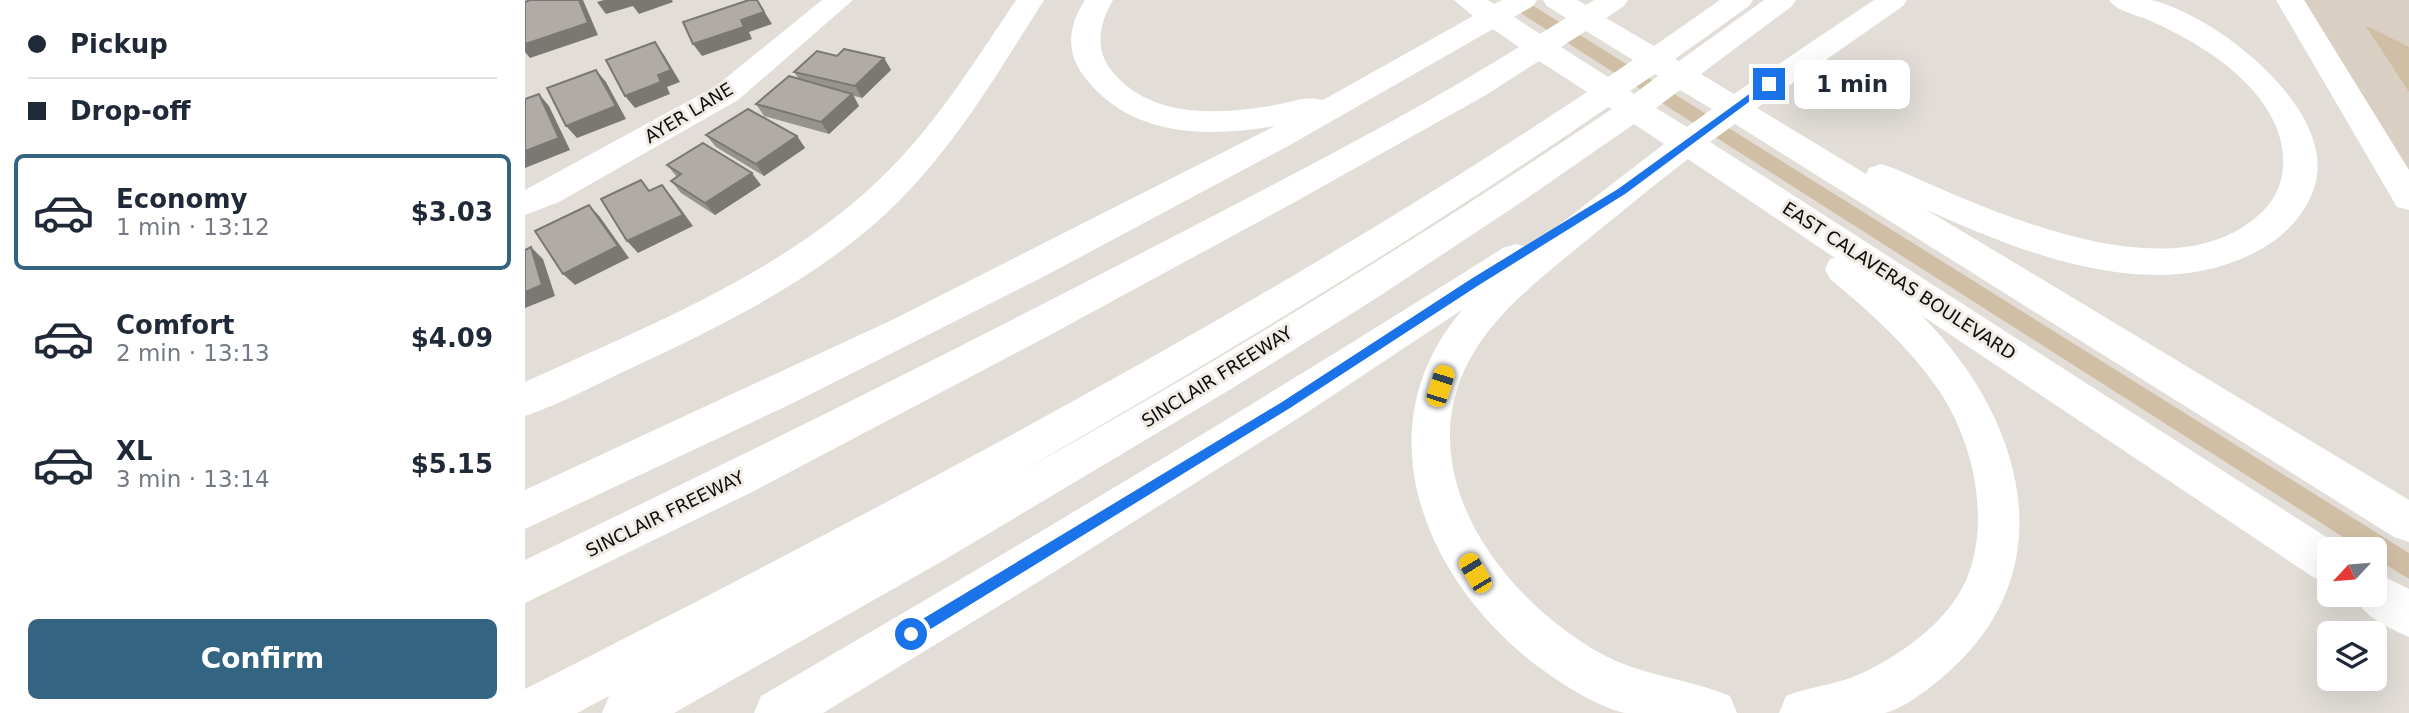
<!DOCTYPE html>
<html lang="en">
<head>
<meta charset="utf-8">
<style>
  :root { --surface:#fff; --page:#f2f2f3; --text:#1f2937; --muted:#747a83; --line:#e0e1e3; --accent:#336583 }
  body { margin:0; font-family:"DejaVu Sans",sans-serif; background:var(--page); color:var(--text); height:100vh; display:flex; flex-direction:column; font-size:26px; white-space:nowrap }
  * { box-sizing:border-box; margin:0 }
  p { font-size:23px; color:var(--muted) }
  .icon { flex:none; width:38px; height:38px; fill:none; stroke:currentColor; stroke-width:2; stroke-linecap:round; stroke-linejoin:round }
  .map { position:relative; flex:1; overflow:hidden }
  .drawer { display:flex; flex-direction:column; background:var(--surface); width:525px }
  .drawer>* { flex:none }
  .top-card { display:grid; align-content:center; height:154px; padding:0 28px; background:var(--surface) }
  .needle { width:46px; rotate:244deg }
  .controls { position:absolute; left:1792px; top:537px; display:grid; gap:14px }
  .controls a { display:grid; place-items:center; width:70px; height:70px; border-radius:10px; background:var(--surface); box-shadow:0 7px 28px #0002; font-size:35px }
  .end { position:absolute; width:32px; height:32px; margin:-16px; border:9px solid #1a73e8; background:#fff; box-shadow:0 0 0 4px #fff }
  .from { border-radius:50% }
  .bubble { position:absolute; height:49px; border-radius:10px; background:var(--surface); box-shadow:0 7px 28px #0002; font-size:23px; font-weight:700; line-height:49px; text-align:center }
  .car { position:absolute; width:21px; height:42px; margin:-21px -10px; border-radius:9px; box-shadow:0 0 5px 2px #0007; background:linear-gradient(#f5c518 24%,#345 0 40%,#f5c518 0 76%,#345 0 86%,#f5c518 0) }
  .top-card b { display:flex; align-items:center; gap:24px; height:66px; font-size:26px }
  .top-card b+b { border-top:2px solid var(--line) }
  .top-card i { width:18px; height:18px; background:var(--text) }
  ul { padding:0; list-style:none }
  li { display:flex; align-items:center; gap:21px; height:116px; margin:0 14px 10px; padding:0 14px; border:4px solid transparent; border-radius:10px }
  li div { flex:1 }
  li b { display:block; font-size:26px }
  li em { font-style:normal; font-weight:700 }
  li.active { border-color:var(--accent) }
  li>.icon { width:63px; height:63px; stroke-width:1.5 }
  .primary-button { display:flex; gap:14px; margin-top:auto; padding:14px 28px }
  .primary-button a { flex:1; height:80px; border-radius:10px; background:var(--accent); color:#fff; font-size:28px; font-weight:700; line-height:80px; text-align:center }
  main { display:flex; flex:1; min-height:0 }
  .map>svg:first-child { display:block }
</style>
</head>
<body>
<main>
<section class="drawer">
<div class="top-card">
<b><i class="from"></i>Pickup</b>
<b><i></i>Drop-off</b>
</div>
<ul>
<li class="active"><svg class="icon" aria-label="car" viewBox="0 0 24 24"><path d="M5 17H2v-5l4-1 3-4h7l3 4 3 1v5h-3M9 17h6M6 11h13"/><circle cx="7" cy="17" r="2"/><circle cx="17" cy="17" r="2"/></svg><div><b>Economy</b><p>1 min · 13:12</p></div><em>$3.03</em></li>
<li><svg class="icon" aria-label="car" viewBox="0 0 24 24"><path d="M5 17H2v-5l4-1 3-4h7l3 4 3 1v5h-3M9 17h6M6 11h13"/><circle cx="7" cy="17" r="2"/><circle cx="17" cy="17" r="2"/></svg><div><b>Comfort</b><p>2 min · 13:13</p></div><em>$4.09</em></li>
<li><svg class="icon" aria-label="car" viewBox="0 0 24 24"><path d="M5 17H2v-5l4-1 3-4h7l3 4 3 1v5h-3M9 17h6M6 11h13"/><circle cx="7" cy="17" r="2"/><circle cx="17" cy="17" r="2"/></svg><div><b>XL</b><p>3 min · 13:14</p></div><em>$5.15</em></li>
</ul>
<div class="primary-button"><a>Confirm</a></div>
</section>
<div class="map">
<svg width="1884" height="713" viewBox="0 0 1884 713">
  <rect width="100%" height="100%" fill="#e2ded7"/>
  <!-- built -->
  <path fill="#d9d0c3" d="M1775,0H1884V171Z"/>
  <!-- green -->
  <path fill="#d1bfa5" d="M975,0H999L1884,553V579L1850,558V550L1837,549Z
    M1840,25L1884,47V92Z"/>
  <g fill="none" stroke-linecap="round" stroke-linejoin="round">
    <!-- minor -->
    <path fill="#fff" fill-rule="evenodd" d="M297,0H328L213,100L34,202L0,215V190L191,86Z"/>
    <!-- highway -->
    <path fill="#fff" fill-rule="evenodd" d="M491,0H519C479,63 441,128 391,183C314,269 205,322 102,370C68,386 35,404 0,416V382C127,324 264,271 364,170C414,120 452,58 491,0Z
      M560,0H588C575,22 569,48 586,70C624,118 690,115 745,106C763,103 781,95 798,100L948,16L929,0H963L969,4L977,0H1012L1008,6L989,17L1015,34L1041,18L1022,6L1018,0H1052L1061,5L1069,0H1103L1099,6L1081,18L1129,46L1195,0H1228L1224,6L1150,59L1154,61L1239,0H1271L1267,6L1176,74L1209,94L1349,0H1382L1378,6L1232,108L1341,174L1344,168L1356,164L1368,168C1463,209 1647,299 1737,212C1762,188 1763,154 1750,124C1728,75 1672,42 1626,21C1613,15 1592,12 1584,0C1597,0 1613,0 1626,0C1691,15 1812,109 1790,185C1782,213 1761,235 1736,249C1633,308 1499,254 1400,209L1884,500V542L1869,537L1210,124L1185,142L1820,549L1804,550V583L1788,577L1396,315C1490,408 1540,552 1438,658C1419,677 1386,706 1360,713C1350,713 1338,713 1328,713C1303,713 1279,713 1254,713L1261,696C1278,689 1295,687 1312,682C1336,676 1358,663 1379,649C1404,632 1430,607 1442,578C1466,519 1448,440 1413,389C1383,346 1345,312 1305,279L1300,269L1305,259L1310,258L1163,159C1125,188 1088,219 1051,249C1018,276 984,303 959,337C872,455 967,592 1075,653C1116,676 1162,678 1205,696L1212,713C1186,713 1159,713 1132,713C1122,713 1110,713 1100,713C1074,708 1037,684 1015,668C902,584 834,430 938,309L775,417L513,582L298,713H229L236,696C486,551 734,402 978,248L991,244L1004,248L1139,144L1109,124L992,205L850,299L706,389L414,563L149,713H77L84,696L52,713H0V689C362,505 723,317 1062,92L1014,61L961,95L768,203L525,335L231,490L0,603V560C213,458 425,353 634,244C755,181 878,119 994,47L968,29L765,145L518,277L268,403L0,529V490L367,320L750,126C680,138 604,137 558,75C540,51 544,24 560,0ZM1061,31L1108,60L1083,77L1036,47ZM1130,74L1133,76L1109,94L1105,91ZM1155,90L1187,109L1162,127L1131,108ZM1083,107L1087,109C893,239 695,361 492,474C693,358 892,239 1083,107Z
      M1751,0H1779L1884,170V210L1872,207Z
      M1850,572L1884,589V637C1863,628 1838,616 1828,595H1850Z"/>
  </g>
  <!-- wall -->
  <path fill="#97938e" d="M312,56L359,58L366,70L337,98L329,96L334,106L304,134L239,116L231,104L274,79L269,72Z
    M181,135L272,136L280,148L239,176L191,147Z
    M142,165L236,185L190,215L156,193L146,181L152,177Z"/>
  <!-- shaded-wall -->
  <path fill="#7b7874" d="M54,0H58L73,35L5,58L0,52V44Z
    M79,0H147L148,2L114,14L108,6L81,14L72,2Z
    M232,0L247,24L224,32L227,39L177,56L168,44L216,20Z
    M130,42L139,55L155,82L142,87L145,94L110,108L100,96Z
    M359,58L366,70L337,98L330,86Z
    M71,70L81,82L101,119L52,138L41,126Z
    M14,94L24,106L45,150L0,168V151Z
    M327,94L334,106L304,134L296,122Z
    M272,136L280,148L239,176L231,164Z
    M227,173L236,185L190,215L180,203Z
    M137,185L147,197L168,226L113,253L102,241Z
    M64,205L75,217L104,258L50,285L38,274Z
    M6,247L18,259L30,296L0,308V292Z"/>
  <!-- building -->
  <path fill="#b0aba5" stroke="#7b7874" stroke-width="2" d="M5,0H54L63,23L0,44V2Z
    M224,0H232L239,12L216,20L219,27L168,44L158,22Z
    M130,42L146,70L133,75L136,82L100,96L81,60Z
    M319,49L359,58L330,86L269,72L292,51L312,56Z
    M71,70L91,106L41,126L22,88Z
    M264,76L327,94L296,122L231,104Z
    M14,94L34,138L0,151V99Z
    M223,109L272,136L231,164L181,135Z
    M178,143L227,173L180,203L146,181L156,174L142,165Z
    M116,180L124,191L137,185L158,215L102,241L76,199Z
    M64,205L93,246L38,274L10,231Z
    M6,247L17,285L0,292V250Z"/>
  <!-- route -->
  <path fill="#1a73e8" d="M1241,82L1248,84L1100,194L954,285L765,408L391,638H381V629L757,402L946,279L1093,189Z"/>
  <g text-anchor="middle" stroke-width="6" stroke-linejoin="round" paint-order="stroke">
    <!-- street labels -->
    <g font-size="18" fill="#0f0d0b" stroke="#f0ebe4">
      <text transform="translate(164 113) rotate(-31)" y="6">AYER LANE</text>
      <text transform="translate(1374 281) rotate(33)" y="6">EAST CALAVERAS BOULEVARD</text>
      <text transform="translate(692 377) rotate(-32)" y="6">SINCLAIR FREEWAY</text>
      <text transform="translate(140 514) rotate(-26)" y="6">SINCLAIR FREEWAY</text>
    </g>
  </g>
</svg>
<div class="controls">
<a><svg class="needle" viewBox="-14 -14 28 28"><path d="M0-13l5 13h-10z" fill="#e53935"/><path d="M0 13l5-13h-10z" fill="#747a83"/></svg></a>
<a><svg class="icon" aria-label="layers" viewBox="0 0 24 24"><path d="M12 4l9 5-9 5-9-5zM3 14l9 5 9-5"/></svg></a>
</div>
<i class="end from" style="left:386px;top:634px"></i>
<i class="end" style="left:1244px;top:84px"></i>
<div class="bubble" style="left:1269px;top:60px;width:116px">1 min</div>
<i class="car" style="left:915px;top:386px;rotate:18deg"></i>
<i class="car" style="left:950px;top:573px;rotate:329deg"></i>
</div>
</main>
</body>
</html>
